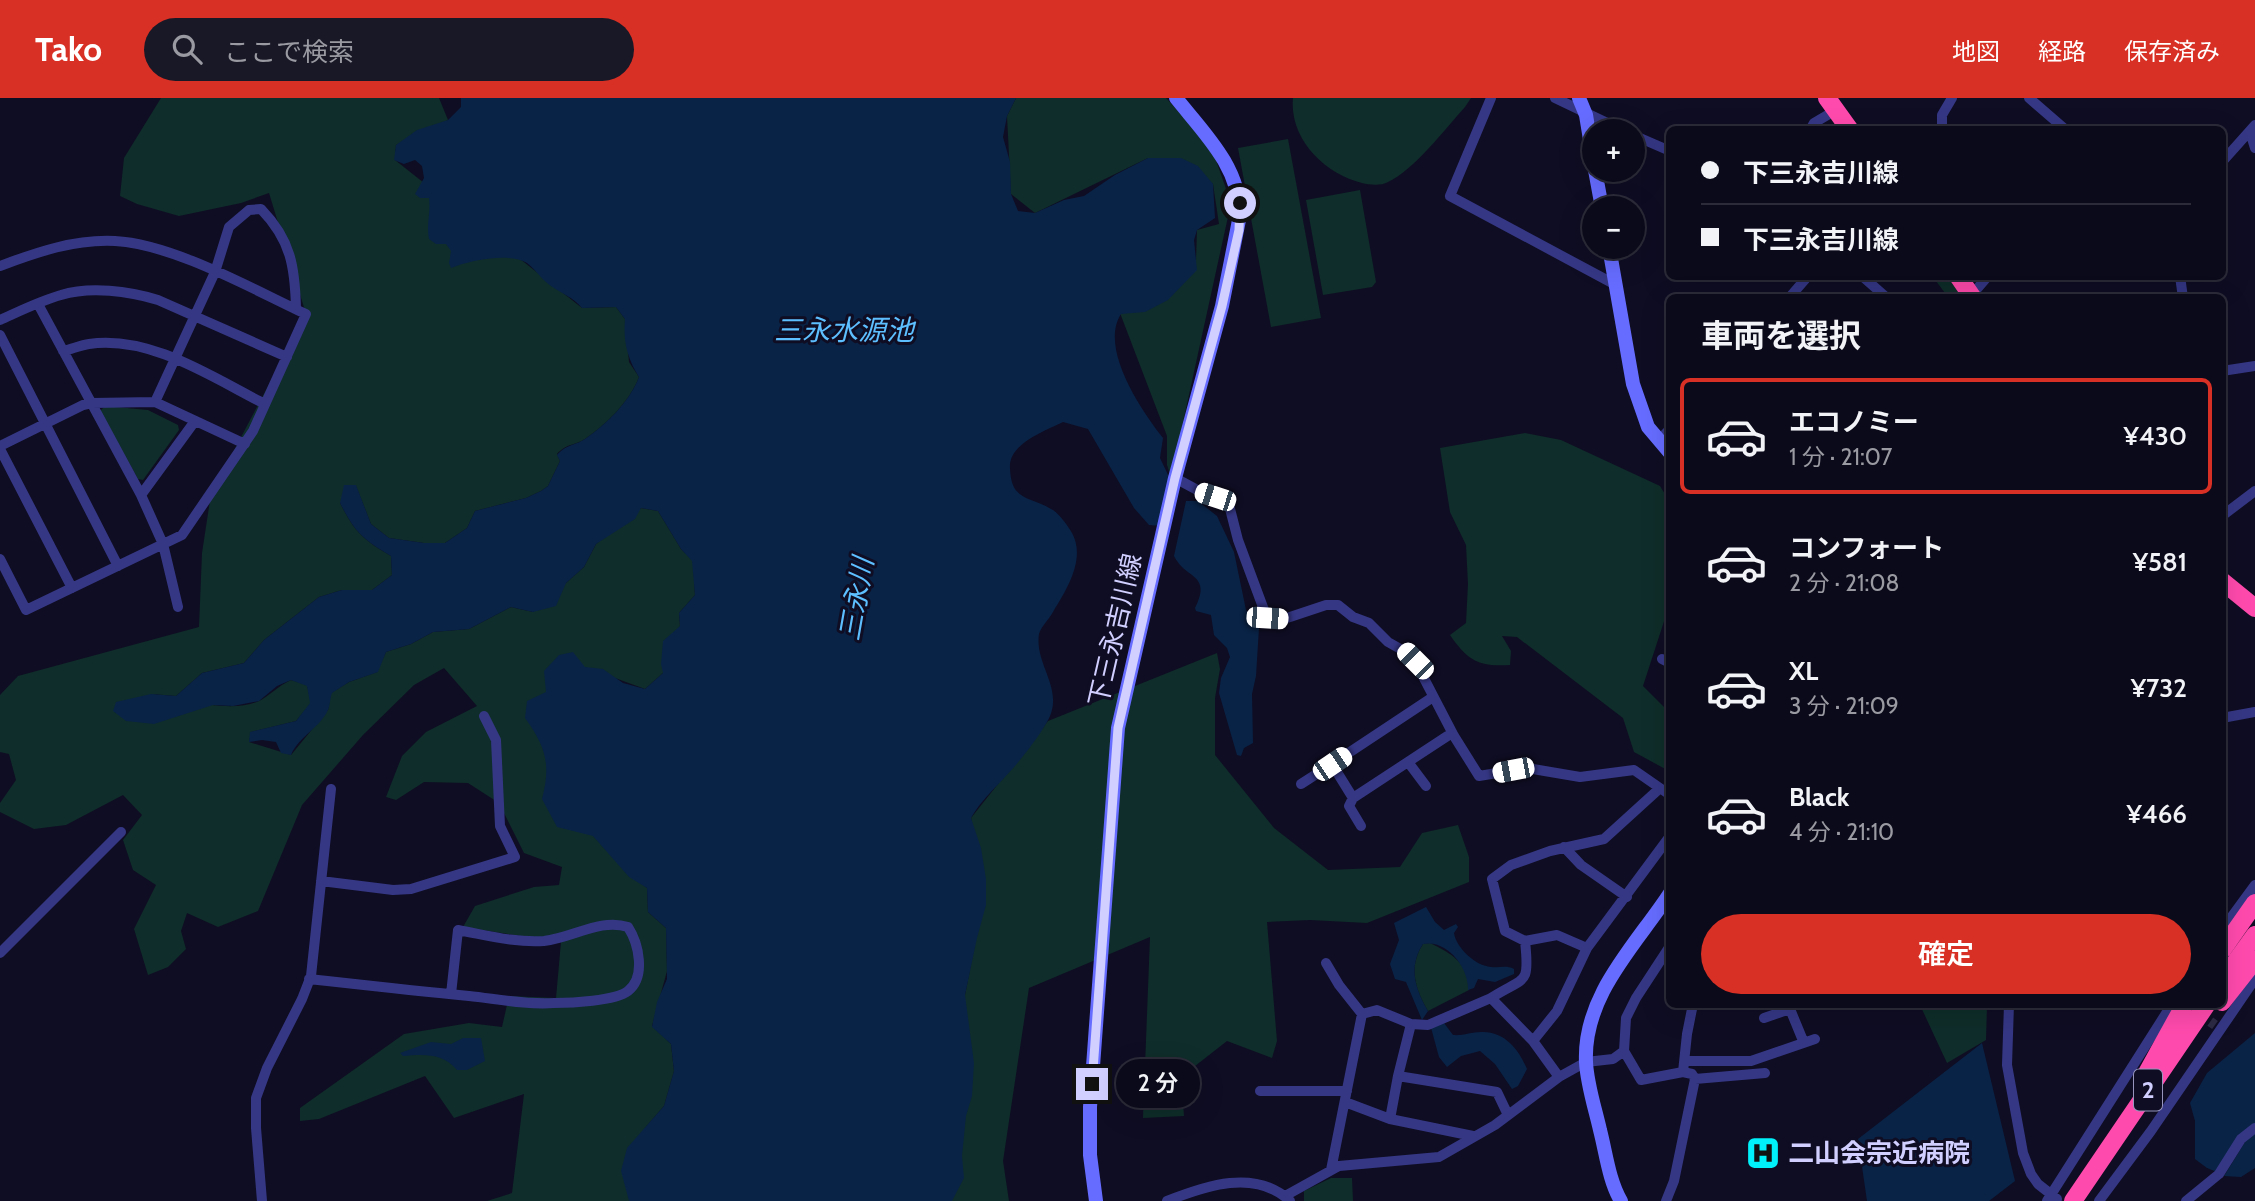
<!DOCTYPE html>
<html lang="ja">
<head>
<meta charset="utf-8">
<style>
  :root { --surface:#0b0a1a; --page:#191827; --text:#f1f3f6; --muted:#9a9aa2; --line:#2b2b39; --accent:#d93025 }
  body { margin:0; font-family:Cabin,"Noto Sans JP",sans-serif; background:var(--page); color:var(--text); height:100vh; display:flex; flex-direction:column; font-size:26px; white-space:nowrap }
  * { box-sizing:border-box; margin:0 }
  p { font-size:23px; color:var(--muted) }
  .icon { flex:none; width:38px; height:38px; fill:none; stroke:currentColor; stroke-width:2; stroke-linecap:round; stroke-linejoin:round }
  .map { position:relative; flex:1; overflow:hidden }
  .panel { position:absolute; left:1666px; top:196px; width:560px; height:714px; display:flex; flex-direction:column; background:var(--surface); border-radius:10px; box-shadow:0 7px 28px #0002,0 0 0 2px var(--line) }
  .panel>* { flex:none }
  .banner { position:absolute; left:1666px; top:28px; width:560px; height:154px; border-radius:10px; box-shadow:0 7px 28px #0002,0 0 0 2px var(--line); display:grid; align-content:center; height:154px; padding:0 35px; background:var(--surface) }
  .buttons { position:absolute; left:1582px; top:21px; display:grid; gap:14px }
  .buttons a { display:grid; place-items:center; width:63px; height:63px; border-radius:50%; background:var(--surface); box-shadow:0 7px 28px #0002,0 0 0 2px var(--line); font-size:35px }
  .end { position:absolute; width:32px; height:32px; margin:-16px; border:9px solid #d1cfff; background:#111; box-shadow:0 0 0 4px #111 }
  .from { border-radius:50% }
  .bubble { position:absolute; height:49px; border-radius:24px; background:var(--surface); box-shadow:0 7px 28px #0002,0 0 0 2px var(--line); font-size:23px; font-weight:600; line-height:49px; text-align:center }
  .car { position:absolute; width:21px; height:42px; margin:-21px -10px; border-radius:9px; box-shadow:0 0 5px 2px #0007; background:linear-gradient(#fff 24%,#345 0 40%,#fff 0 76%,#345 0 86%,#fff 0) }
  .banner b { display:flex; align-items:center; gap:24px; height:66px; font-size:26px }
  .banner b+b { border-top:2px solid var(--line) }
  .banner i { width:18px; height:18px; background:var(--text) }
  ul { padding:0; list-style:none }
  li { display:flex; align-items:center; gap:21px; height:116px; margin:0 14px 10px; padding:0 21px; border:4px solid transparent; border-radius:10px }
  li div { flex:1 }
  li b { display:block; font-size:26px }
  li em { font-style:normal; font-weight:600 }
  li.current { border-color:var(--accent) }
  li>.icon { width:63px; height:63px; stroke-width:1.5 }
  h2 { padding:0 35px; font-size:32px; line-height:84px }
  .primary-button { display:flex; gap:14px; margin-top:auto; padding:14px 35px }
  .primary-button a { flex:1; height:80px; border-radius:42px; background:var(--accent); color:#fff; font-size:28px; font-weight:600; line-height:80px; text-align:center }
  header { display:flex; align-items:center; gap:42px; box-sizing:border-box; height:98px; padding:0 35px; background:var(--accent); color:#fff }
  header strong { font-size:33px }
  nav { display:flex; gap:38px; margin-inline-start:auto; font-size:24px }
  .search { width:490px; height:63px; background:var(--page); display:flex; align-items:center; gap:18px; box-sizing:border-box; padding:0 24px; border-radius:38px; color:var(--muted); font-size:26px }
  .map>svg:first-child { display:block }
</style>
</head>
<body>
<header>
<strong>Tako</strong>
<div class="search"><svg class="icon" aria-label="search" viewBox="0 0 24 24"><circle cx="10" cy="10" r="6"/><path d="M15 15l6 6"/></svg>ここで検索</div>
<nav><a>地図</a><a>経路</a><a>保存済み</a></nav>
</header>
<div class="map">
<svg width="2255" height="1103" viewBox="0 0 2255 1103">
  <rect width="100%" height="100%" fill="#0f0d23"/>
  <!-- green -->
  <path fill="#0f2d2a" d="M161,0H439L448,22L396,47L395,62L582,210L616,209L625,221L629,264L639,279C630,303 607,326 585,341C574,348 567,345 557,356L560,363L548,388L541,393L526,400L475,413L467,430L445,445H424L389,440L371,426L356,388L340,405C355,434 362,441 391,458L392,477L372,492H342L319,499L264,542L244,565L202,575L176,598L151,596C181,601 231,616 259,603C269,598 278,588 291,582L307,587L311,605L296,623L251,634L249,644L291,657L328,612L331,595L349,584L377,574L386,554L411,546L433,534L469,531L511,509L533,514L584,469L596,446L641,410L658,413L681,451L693,463L695,497L679,515L680,528L663,575L645,591L585,569L593,737L625,773L647,790L648,814L666,830L667,873L652,928L671,946L674,973L664,1008L645,1030L633,1103H487L512,1095L524,996L454,1020L425,978L319,1021L300,1023V1010L404,936L469,925L502,929L509,898L556,900L561,844L463,829L475,808L534,789L559,787L562,769L524,755L499,705L468,685L424,684L396,702L386,699L402,658L426,634L477,608L444,570L414,587L363,637L302,707L258,813L218,829L187,815L181,833L186,851L168,869L148,877L134,831L156,787L133,772L123,742L142,717L123,697L66,727L34,731L0,714V705L16,682L9,656L0,654V597L18,578L199,529L202,455L211,396L306,216L269,95L241,105L179,118L137,106L120,98L124,60Z
    M1016,0H1166L1211,48L1231,105L1171,379L1167,367V338L1120,215L1196,163L1197,132L1219,126L1213,86L1148,60L1035,115L1011,96L1007,18Z
    M1293,0H1471L1465,9C1446,30 1413,73 1388,84C1381,88 1370,87 1362,85C1325,76 1289,41 1293,0Z
    M1288,41L1321,220L1271,229L1238,50Z
    M1360,92L1376,184L1372,189L1323,197L1306,102Z
    M1933,179H1951L1963,199H1948Z
    M105,308L148,312L178,327L179,332L143,382L138,381L100,313Z
    M1525,335L1561,342L1660,388L1669,403V508L1643,588L1669,614V673L1634,654L1623,620L1517,539L1502,538L1511,553L1510,567C1479,569 1468,563 1450,537L1466,525L1468,486L1466,447L1450,414L1440,350Z
    M1217,555L1220,571L1215,600V657L1274,730L1328,772L1400,769L1422,735L1458,727L1469,759V784L1367,825L1310,822L1267,824L1277,943L1272,960L1227,943L1181,979L1184,1018L1143,1020L1150,839L1029,890L1003,1063L1009,1103H942V1082L965,897L986,790L971,720L1048,623Z
    M1430,845C1452,856 1468,864 1469,892L1428,913C1415,891 1408,869 1423,846Z
    M1920,907H1987L1986,942L1947,965Z
    M1331,1080H1352L1353,1103H1304V1093Z"/>
  <!-- water -->
  <path fill="#092346" d="M461,0H1016L1007,18L1003,39L1010,64L1011,96L1018,113L1035,115L1064,102L1084,98L1115,77L1148,60H1181L1198,68L1213,86L1215,120L1197,132L1194,142L1197,172L1168,202L1145,214L1121,216C1099,250 1141,312 1163,340L1160,360L1171,383L1161,428L1149,427L1134,410L1088,331L1063,324C1045,333 1008,346 1010,370C1011,404 1030,398 1051,411C1058,414 1068,428 1072,435C1086,461 1067,491 1053,514C1049,521 1041,529 1039,536C1034,567 1066,592 1047,624C1036,643 1020,663 1005,679C992,693 980,704 971,720L981,750L986,781V807L977,840L965,897L974,965L972,998L966,1018L962,1058L964,1080L952,1103H629L621,1073L627,1050L664,1008L674,973L671,946L652,929L657,904L667,881L666,830L648,814L647,790L629,779L593,738L557,729L542,701C551,667 546,649 525,620L527,603L546,594L544,573L559,557L573,554L585,569L603,571L623,585L645,591L663,575L661,566L663,543L680,528L679,515L695,497L692,463L681,451L658,413L641,410L635,421L596,446L584,469L566,485L556,508L533,514L511,509L469,531L433,534L411,546L386,554L378,574L349,584L332,595C330,600 330,608 328,612C319,631 299,638 291,657L281,655L276,644L262,642L249,644L250,634L296,623L310,605L307,588L291,582L277,588L259,603L233,608L213,607L154,626L126,623L113,613L116,604L151,596L176,598L202,575L244,565L264,542L319,499L342,492H372L392,477L391,458C362,441 355,434 340,405L344,387H356L371,426L389,440L424,445H445L467,430L475,413L526,400L541,393L548,388L560,363L557,357C567,346 574,348 585,341C607,326 630,303 639,279C627,260 623,243 625,221L616,209L582,210C573,199 562,196 551,188C542,182 535,171 527,165C508,154 469,163 451,170L449,165L451,153L446,146H436L429,141C426,125 431,115 429,100H420L415,96L424,80L422,68L415,62L404,66L394,62L396,47L417,32L448,22L461,9Z
    M1186,403H1198L1217,418L1234,454L1246,512L1259,530L1256,578L1252,596L1253,645L1244,650L1241,658L1237,657L1219,595L1221,580L1230,559L1227,550L1214,537L1211,517L1196,513L1195,510C1212,475 1186,482 1174,458Z
    M1426,809L1435,824L1444,832L1456,826L1458,829L1454,835C1456,850 1476,868 1491,869C1500,870 1506,867 1514,871V876L1495,884L1478,881L1474,890L1468,892C1469,870 1447,841 1423,846C1408,869 1415,891 1428,913L1422,922L1406,884L1395,881L1390,866L1399,842L1394,825Z
    M1444,925L1453,937C1463,938 1471,934 1481,934C1505,933 1519,952 1527,971L1518,988L1512,991L1495,966L1480,953L1461,958L1447,969L1439,959L1430,926Z
    M2255,935V1026L2217,1074L2207,1070L2195,1061V1023L2190,1005L2207,975Z
    M463,940H481L485,963L467,972H457C443,955 424,956 403,958L400,955L431,944L451,946Z
    M1982,945L2015,1083L1989,1103H1867L1858,1041Z
    M2255,1034V1070L2241,1079L2224,1078L2245,1044Z"/>
  <g fill="none" stroke-linecap="round" stroke-linejoin="round">
    <!-- street-tunnel -->
    <path stroke="#2c2a44" stroke-width="10" stroke-dasharray="10 5" stroke-linecap="butt" d="M2198,915L2215,927"/>
    <!-- street -->
    <path stroke="#353785" stroke-width="10" d="M1491,0L1450,98L1616,187
      M1555,0L1624,33
      M2029,0L2066,32
      M1810,32L1814,25L1836,12
      M1942,32V17L1952,0
      M2250,34L2255,50
      M1633,37L1670,53
      M2222,64L2255,27
      M0,168C37,154 75,141 115,143C173,146 252,191 306,216L253,333L182,437L26,512L0,461
      M1862,178L1887,200
      M2180,178L2183,200
      M1970,199L1988,178
      M1789,200L1808,178
      M38,206L141,397L163,446L178,509
      M0,222C20,213 40,203 61,197C90,188 129,193 158,202L287,259
      M0,237L118,468
      M63,253C72,251 81,247 89,246C151,237 213,280 265,306
      M2222,273L2255,268
      M155,304L215,174L229,129L249,112L261,111C291,142 295,169 296,211
      M1659,342L1670,331
      M0,348L83,307L92,305L155,304L245,346
      M0,351L72,490
      M1175,380L1201,394L1228,403L1238,442L1267,520L1284,521L1326,507H1338L1353,519L1369,525L1388,544L1404,553L1415,563L1454,638L1479,678L1527,670L1580,679L1634,672L1670,697
      M141,397L195,323
      M2222,418L2255,393
      M1662,561L1670,565
      M1433,599L1332,666L1353,700L1452,635
      M2222,620L2255,614
      M1408,664L1426,688
      M1301,686L1332,666
      M1353,700L1349,708L1361,728
      M1564,749L1581,767L1627,799
      M321,783L393,792L411,791L515,759L500,728L496,642L484,618
      M2222,832L2255,787
      M1525,843L1557,837L1587,850
      M1670,848L1636,900L1626,920L1624,953L1641,982L1683,974
      M0,855L121,734
      M1326,865L1339,887L1362,916
      M309,881C363,887 416,893 469,898C497,901 527,907 554,905C571,905 615,903 628,893C646,879 639,846 628,829C600,820 573,840 544,843C515,845 486,837 458,832L451,896
      M1693,906L1687,936L1683,974L1692,976L1695,981L1765,975
      M2009,906L2007,967L2023,1055L2031,1076L2038,1086L2057,1101
      M1764,920L1790,911L1804,945
      M1411,926L1428,927L1491,900
      M1533,943L1557,913L1587,850L1670,738
      M1686,963H1751L1815,941
      M1559,979L1533,943L1491,900C1525,878 1530,889 1525,843L1505,833L1492,781L1511,767L1550,753L1604,741L1659,691
      M1260,993H1347
      M1345,1004L1390,1021L1473,1038
      M1390,1021L1398,978
      M1331,1072L1362,916L1377,912L1411,926L1398,978L1497,994L1508,1017
      M1285,1098L1339,1068L1439,1059L1495,1027L1559,979L1586,964L1613,961L1624,953
      M262,1103L256,1030V1000L267,970L302,901L311,878L331,691
      M1167,1103C1205,1088 1255,1070 1290,1103
      M1666,1103L1674,1083L1695,981
      M2047,1103L2172,906
      M2099,1103L2151,1033L2255,881
      M2186,1103L2219,1076L2241,1041L2255,1030"/>
    <!-- secondary -->
    <path stroke="#666cff" stroke-width="14" d="M1579,0L1586,17L1594,66
      M1595,72L1602,110
      M1609,149L1633,286L1648,329L1670,355
      M1096,1103L1090,1057V1009L1118,630L1175,380L1222,208L1240,117C1240,69 1204,35 1176,0
      M1621,1103C1609,1083 1606,1055 1600,1032C1595,1010 1587,986 1586,964C1583,897 1636,847 1670,795"/>
    <!-- highway -->
    <path stroke="#ff4aad" stroke-width="18" d="M1827,0L1850,32
      M1958,178L1973,200
      M2222,483L2255,510
      M2222,852L2255,805
      M2222,883L2255,837
      M2222,904L2255,862
      M2143,982L2185,906
      M2073,1103L2207,906"/>
  </g>
  <g fill="none" stroke-linecap="round" stroke-linejoin="round">
    <!-- route -->
    <path stroke="#d1cfff" stroke-width="9" d="M1092,986L1118,630L1175,380L1222,208L1239,132L1240,105"/>
  </g>
  <!-- icons -->
  <defs>
    <g id="hospital-square" transform="scale(1.75)"><rect x="-9" y="-9" width="18" height="18" rx="4" fill="#00f1fa" stroke="#0f0d23"/><path d="M-5-5h3v3.5h4V-5h3V5h-3V1.5h-4V5h-3Z" fill="#111"/></g>
  </defs>
  <g fill-rule="evenodd">
    <use href="#hospital-square" x="1763" y="1055"/>
  </g>
  <g text-anchor="middle" stroke-width="6" stroke-linejoin="round" paint-order="stroke">
    <!-- shield labels -->
    <rect fill="#0f0d23" stroke="#9795bd" stroke-width="2" x="2134" y="971.5" width="28" height="41" rx="5"/>
    <g font-size="24" font-weight="bold" fill="#d1cfff">
      <text x="2148" y="1000">2</text>
    </g>
    <!-- street labels -->
    <g font-size="26" fill="#d1cfff" stroke="#0f0d23">
      <text transform="translate(1115 532) rotate(-77)" y="9">下三永吉川線</text>
    </g>
    <!-- poi labels -->
    <g font-size="26" font-weight="bold" fill="#d1cfff" stroke="#0f0d23" text-anchor="start">
      <text x="1788" y="1064">二山会宗近病院</text>
    </g>
    <!-- water labels -->
    <g font-size="28" font-style="italic" fill="#5dbfff" stroke="#0f0d23">
      <text x="844" y="242">三永水源池</text>
      <text transform="translate(856 501) rotate(-80)" y="10">三永川</text>
    </g>
  </g>
</svg>
<div class="buttons">
<a>+</a>
<a>−</a>
</div>
<i class="end from" style="left:1240px;top:105px"></i>
<i class="end" style="left:1092px;top:986px"></i>
<div class="bubble" style="left:1116px;top:961px;width:84px">2 分</div>
<i class="car" style="left:1215px;top:399px;rotate:288deg"></i>
<i class="car" style="left:1267px;top:520px;rotate:94deg"></i>
<i class="car" style="left:1415px;top:563px;rotate:315deg"></i>
<i class="car" style="left:1332px;top:666px;rotate:56deg"></i>
<i class="car" style="left:1513px;top:672px;rotate:259deg"></i>
<div class="banner">
<b><i class="from"></i>下三永吉川線</b>
<b><i></i>下三永吉川線</b>
</div>
<section class="panel">
<h2>車両を選択</h2>
<ul>
<li class="current"><svg class="icon" aria-label="car" viewBox="0 0 24 24"><path d="M5 17H2v-5l4-1 3-4h7l3 4 3 1v5h-3M9 17h6M6 11h13"/><circle cx="7" cy="17" r="2"/><circle cx="17" cy="17" r="2"/></svg><div><b>エコノミー</b><p>1 分 · 21:07</p></div><em>¥430</em></li>
<li><svg class="icon" aria-label="car" viewBox="0 0 24 24"><path d="M5 17H2v-5l4-1 3-4h7l3 4 3 1v5h-3M9 17h6M6 11h13"/><circle cx="7" cy="17" r="2"/><circle cx="17" cy="17" r="2"/></svg><div><b>コンフォート</b><p>2 分 · 21:08</p></div><em>¥581</em></li>
<li><svg class="icon" aria-label="car" viewBox="0 0 24 24"><path d="M5 17H2v-5l4-1 3-4h7l3 4 3 1v5h-3M9 17h6M6 11h13"/><circle cx="7" cy="17" r="2"/><circle cx="17" cy="17" r="2"/></svg><div><b>XL</b><p>3 分 · 21:09</p></div><em>¥732</em></li>
<li><svg class="icon" aria-label="car" viewBox="0 0 24 24"><path d="M5 17H2v-5l4-1 3-4h7l3 4 3 1v5h-3M9 17h6M6 11h13"/><circle cx="7" cy="17" r="2"/><circle cx="17" cy="17" r="2"/></svg><div><b>Black</b><p>4 分 · 21:10</p></div><em>¥466</em></li>
</ul>
<div class="primary-button"><a>確定</a></div>
</section>
</div>
</body>
</html>
